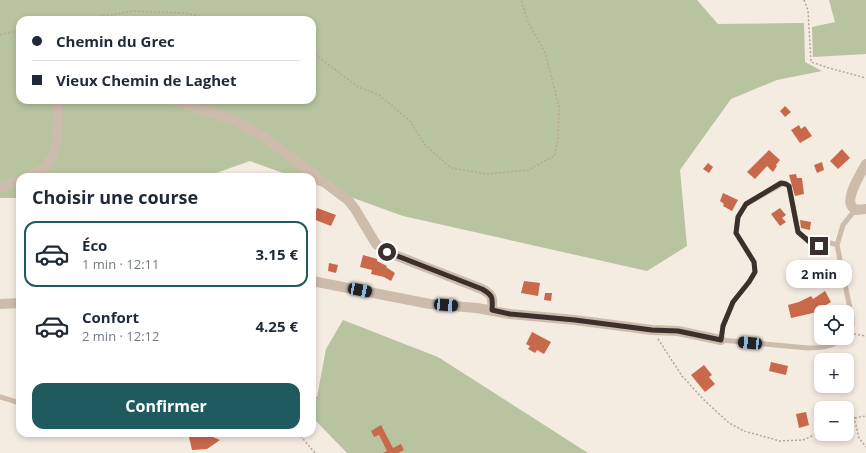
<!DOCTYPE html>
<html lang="fr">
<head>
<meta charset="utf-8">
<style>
  :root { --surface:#fff; --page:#f2f2f3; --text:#1f2937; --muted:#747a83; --line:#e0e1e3; --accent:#1f5a5e }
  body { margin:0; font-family:"Open Sans",sans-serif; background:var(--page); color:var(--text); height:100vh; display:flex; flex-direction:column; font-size:15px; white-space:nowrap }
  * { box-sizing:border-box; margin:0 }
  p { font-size:13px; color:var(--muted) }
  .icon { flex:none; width:22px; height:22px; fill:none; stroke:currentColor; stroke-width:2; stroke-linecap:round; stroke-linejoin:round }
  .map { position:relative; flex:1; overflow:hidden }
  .panel { position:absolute; left:16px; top:173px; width:300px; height:264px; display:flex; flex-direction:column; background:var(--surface); border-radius:12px; box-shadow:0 2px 6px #0003 }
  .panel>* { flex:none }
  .guide { position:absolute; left:16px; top:16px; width:300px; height:88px; border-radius:12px; box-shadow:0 2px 6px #0003; display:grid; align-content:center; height:88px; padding:0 16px; background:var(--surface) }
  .controls { position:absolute; left:814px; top:305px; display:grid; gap:8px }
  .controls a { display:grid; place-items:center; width:40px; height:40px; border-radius:8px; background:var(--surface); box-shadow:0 2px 6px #0003; font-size:20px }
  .end { position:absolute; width:18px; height:18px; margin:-9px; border:5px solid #3b302b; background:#fff; box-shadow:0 0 0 2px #fff }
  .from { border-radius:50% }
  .bubble { position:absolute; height:28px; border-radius:12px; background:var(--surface); box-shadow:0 2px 6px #0003; font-size:13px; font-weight:700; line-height:28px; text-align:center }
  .car { position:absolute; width:12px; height:24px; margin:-12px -6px; border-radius:5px; box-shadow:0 0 3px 1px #0007; background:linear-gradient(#222 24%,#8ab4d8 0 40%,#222 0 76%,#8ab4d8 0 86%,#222 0) }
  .guide b { display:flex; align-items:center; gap:14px; height:38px; font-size:15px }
  .guide b+b { border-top:1px solid var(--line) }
  .guide i { width:10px; height:10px; background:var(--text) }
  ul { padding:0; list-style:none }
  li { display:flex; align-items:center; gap:12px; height:66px; margin:0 8px 6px; padding:0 8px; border:2px solid transparent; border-radius:12px }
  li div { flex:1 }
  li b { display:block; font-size:15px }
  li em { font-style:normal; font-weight:700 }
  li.on { border-color:var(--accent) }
  li>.icon { width:36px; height:36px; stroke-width:1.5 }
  h2 { padding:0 16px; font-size:18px; line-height:48px }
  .cta { display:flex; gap:8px; margin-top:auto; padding:8px 16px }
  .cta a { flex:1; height:46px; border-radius:12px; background:var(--accent); color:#fff; font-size:16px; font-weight:700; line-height:46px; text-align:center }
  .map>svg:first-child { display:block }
</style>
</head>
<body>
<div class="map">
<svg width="866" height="453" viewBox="0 0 866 453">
  <rect width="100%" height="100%" fill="#f4ebe1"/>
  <!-- green -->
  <path fill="#b8c4a0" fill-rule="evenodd" d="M0,0H697L718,24L804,23L805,62L822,71L777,80L731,99L680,170L687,246L647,271L403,216L312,183V177H294L250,161L205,177H20V198H0ZM20,20H312V100H20Z
    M829,0H866V54L813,57L812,27L835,22Z
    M343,320L438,357L588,453H347L313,418L326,349Z"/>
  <!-- building -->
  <path fill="#c8694b" d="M785,106L791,112L785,117L780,111Z
    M799,125L801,129L805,126L812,136L800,143L791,130Z
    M842,149L850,158L838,169L830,161Z
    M769,150L780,160L776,165L777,166L773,172L767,166L755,179L747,172Z
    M822,162L824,170L817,173L814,165Z
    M708,163L713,167L709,173L703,169Z
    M796,174L797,178H802L804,194L795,196L789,175Z
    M723,193L738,200L732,211L723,206L724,204L720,201Z
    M317,208L336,215L331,226L313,219Z
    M780,208L786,215L782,218L786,222L780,226L771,214Z
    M800,220L811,222L810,230L801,228Z
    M363,255L377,259V261L387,266L386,267L395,273L391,281L384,277L371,274L372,270L360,267Z
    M329,263L338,265L336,273L328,271Z
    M524,281L540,283L538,296L521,293Z
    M825,291L831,302L813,313L791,318L788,305L799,302L811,296L813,299Z
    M545,293H552L551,301L544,300Z
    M532,332L551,342L544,354L537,350L535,353L528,349L530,346L526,344Z
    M771,362L788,366L786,375L769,371Z
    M704,365L712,375L709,377L715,384L705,392L691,375Z
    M806,412L809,425L799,428L796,414Z
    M381,425L393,448L401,444L404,450L398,453H383L387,451L379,435L374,437L371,431Z
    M188,433H213V437L220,440L207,449L192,450Z"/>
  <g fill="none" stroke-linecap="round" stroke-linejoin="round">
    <!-- path -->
    <path stroke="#b9a596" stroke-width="1.5" stroke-dasharray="2 2" stroke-linecap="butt" d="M804,0L808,10L811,62L829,68L866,78
      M79,20L133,11L186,13L214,20
      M0,35L20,30
      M312,52L358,87L379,95L410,121L425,145L451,168L487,174L528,170L554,156L558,140L559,107L552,79L544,50L529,24L521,0
      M854,334L866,336
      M658,339L682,376L703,399L729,423L744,431L780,441L803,440L821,432
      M312,398H318
      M854,417L859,438L866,447
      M847,419L866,416
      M298,433L315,453"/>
    <!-- lane -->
    <path stroke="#cdbbac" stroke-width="5" d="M837,245L831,243L819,246L812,244L798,232L789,186L784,183L746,204L738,217L736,233L754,262L755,272L749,282L733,302L723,326L721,340L808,348C821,348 833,347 843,338
      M837,245L852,318V325L847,334
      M837,245L843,225L855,210
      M0,397L20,403"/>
    <!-- street -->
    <path stroke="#cdbbac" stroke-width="10" d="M172,100L233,120L264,137L348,200L355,209L376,244L387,252L482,289C493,295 493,298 492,310
      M866,164C861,173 847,195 851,205C852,207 854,209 855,210L866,209
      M28,177C33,174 41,171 45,167C61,151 57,121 58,100
      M0,188L20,180
      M312,281L430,304L477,308L510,314L575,320L652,330L678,331L721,340
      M0,304L20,303"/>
  </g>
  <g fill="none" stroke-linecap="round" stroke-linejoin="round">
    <!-- route -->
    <path stroke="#3b302b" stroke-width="5" d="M387,252L482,289C493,295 493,298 492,310L510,314L575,320L652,330L678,331L721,340L723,326L733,302L749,282L755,272L754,262L736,233L738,217L746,204L781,183L786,184L789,186L798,232L812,244L819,246"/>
  </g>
</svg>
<div class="controls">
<a><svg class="icon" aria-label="locate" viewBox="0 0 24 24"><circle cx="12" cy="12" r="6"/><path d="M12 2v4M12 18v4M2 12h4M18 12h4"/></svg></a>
<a>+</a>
<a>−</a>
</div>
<i class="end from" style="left:387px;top:252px"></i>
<i class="end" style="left:819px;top:246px"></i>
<div class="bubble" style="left:786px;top:260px;width:66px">2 min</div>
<i class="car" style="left:360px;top:290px;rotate:101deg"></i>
<i class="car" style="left:446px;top:305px;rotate:94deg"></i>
<i class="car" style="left:750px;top:343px;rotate:275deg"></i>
<div class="guide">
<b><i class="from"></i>Chemin du Grec</b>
<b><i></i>Vieux Chemin de Laghet</b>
</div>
<section class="panel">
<h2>Choisir une course</h2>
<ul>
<li class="on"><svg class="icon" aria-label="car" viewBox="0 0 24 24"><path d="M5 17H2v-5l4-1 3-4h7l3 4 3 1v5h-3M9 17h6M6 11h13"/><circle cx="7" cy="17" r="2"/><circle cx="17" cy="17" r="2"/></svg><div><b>Éco</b><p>1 min · 12:11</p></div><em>3.15 €</em></li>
<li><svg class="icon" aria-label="car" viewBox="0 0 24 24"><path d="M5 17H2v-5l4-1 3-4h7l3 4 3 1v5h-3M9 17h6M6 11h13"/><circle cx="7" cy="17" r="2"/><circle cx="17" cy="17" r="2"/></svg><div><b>Confort</b><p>2 min · 12:12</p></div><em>4.25 €</em></li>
</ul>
<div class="cta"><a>Confirmer</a></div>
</section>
</div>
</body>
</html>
